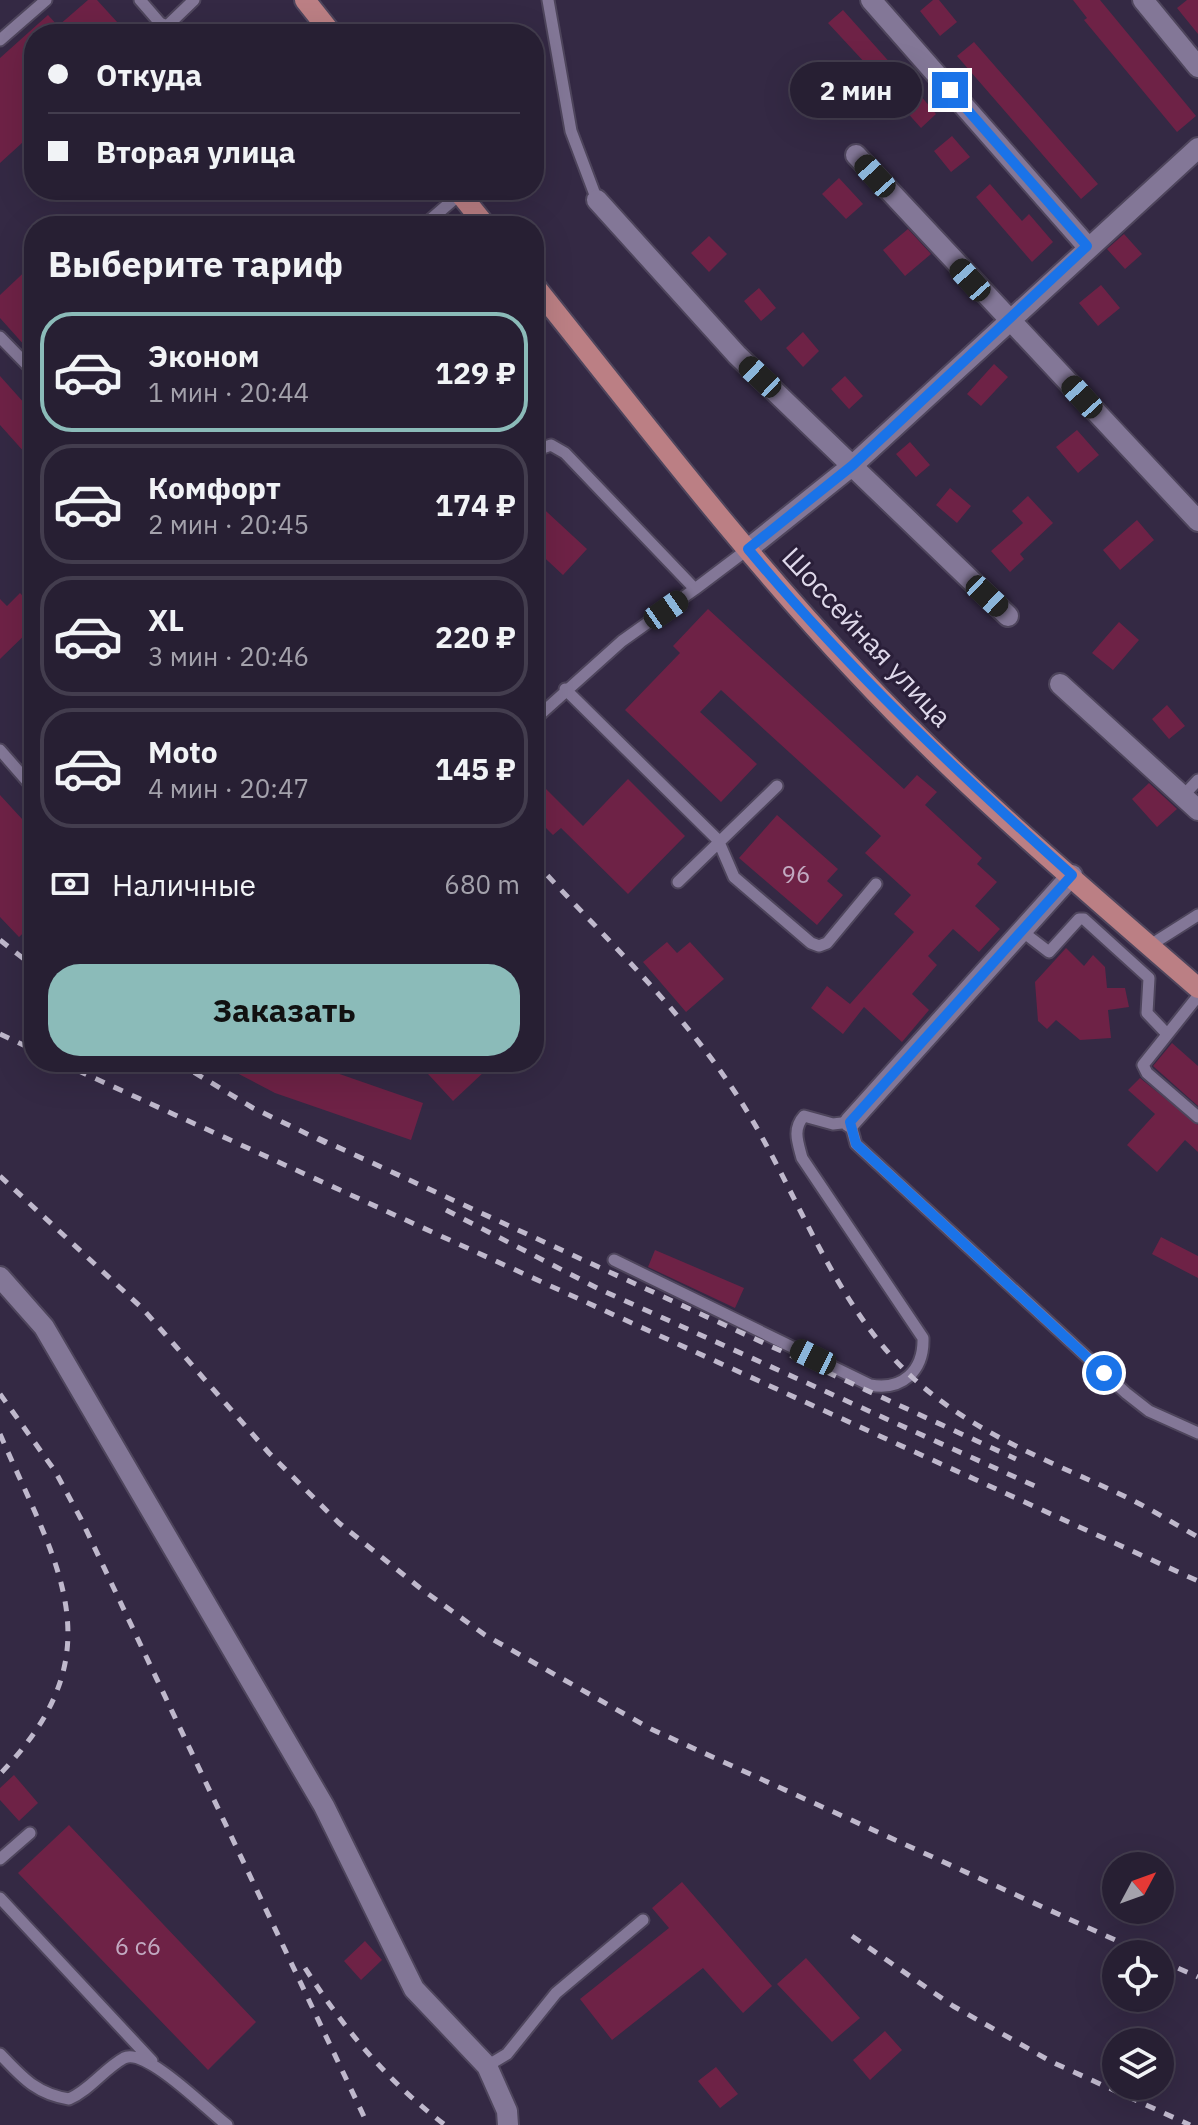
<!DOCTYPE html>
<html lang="ru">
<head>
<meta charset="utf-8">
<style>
  :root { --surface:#271f33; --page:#2f273b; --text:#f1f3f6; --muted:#a4a2ac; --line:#433d4e; --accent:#8bbbb9 }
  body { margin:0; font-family:"IBM Plex Sans",sans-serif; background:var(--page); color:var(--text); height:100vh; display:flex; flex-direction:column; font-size:30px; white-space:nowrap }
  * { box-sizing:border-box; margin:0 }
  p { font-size:26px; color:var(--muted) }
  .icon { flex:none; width:44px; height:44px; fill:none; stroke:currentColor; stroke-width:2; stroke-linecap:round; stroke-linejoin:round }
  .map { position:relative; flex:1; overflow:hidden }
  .side { position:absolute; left:24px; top:216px; width:520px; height:856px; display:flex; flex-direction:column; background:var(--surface); border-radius:32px; box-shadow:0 8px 32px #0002,0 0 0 2px var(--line) }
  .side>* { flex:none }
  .guide { position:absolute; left:24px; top:24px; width:520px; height:176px; border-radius:32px; box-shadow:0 8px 32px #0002,0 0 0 2px var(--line); display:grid; align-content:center; height:176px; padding:0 24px; background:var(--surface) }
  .needle { width:52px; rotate:49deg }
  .buttons { position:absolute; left:1102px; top:1852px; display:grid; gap:16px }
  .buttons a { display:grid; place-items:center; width:72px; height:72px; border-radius:50%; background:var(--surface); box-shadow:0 8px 32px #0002,0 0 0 2px var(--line); font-size:40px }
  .end { position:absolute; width:36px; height:36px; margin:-18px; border:10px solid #1a73e8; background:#fff; box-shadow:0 0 0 4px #fff }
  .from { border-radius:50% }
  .bubble { position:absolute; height:56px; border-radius:28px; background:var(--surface); box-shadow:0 8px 32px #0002,0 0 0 2px var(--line); font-size:26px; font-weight:700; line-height:56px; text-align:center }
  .car { position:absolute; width:24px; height:48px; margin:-24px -12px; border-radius:10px; box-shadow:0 0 6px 2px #0007; background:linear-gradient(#222 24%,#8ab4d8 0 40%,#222 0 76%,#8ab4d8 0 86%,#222 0) }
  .guide b { display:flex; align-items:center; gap:28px; height:76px; font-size:30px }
  .guide b+b { border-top:2px solid var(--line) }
  .guide i { width:20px; height:20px; background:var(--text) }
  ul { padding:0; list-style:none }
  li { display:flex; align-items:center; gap:24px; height:120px; margin:0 16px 12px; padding:0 8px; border:4px solid var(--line); border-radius:32px }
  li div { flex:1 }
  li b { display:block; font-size:30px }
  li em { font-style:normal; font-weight:700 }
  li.current { border-color:var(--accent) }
  li>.icon { width:72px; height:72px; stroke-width:1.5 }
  h2 { padding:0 24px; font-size:36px; line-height:96px }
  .pay { display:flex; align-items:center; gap:20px; height:88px; padding:0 24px; font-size:30px }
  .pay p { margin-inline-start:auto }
  .button { display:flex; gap:16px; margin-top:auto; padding:16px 24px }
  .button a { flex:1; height:92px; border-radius:32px; background:var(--accent); color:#111; font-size:32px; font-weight:700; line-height:92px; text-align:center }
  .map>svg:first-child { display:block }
</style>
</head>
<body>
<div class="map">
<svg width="1198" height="2125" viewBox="0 0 1198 2125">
  <rect width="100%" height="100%" fill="#342944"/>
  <!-- building -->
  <path fill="#6e2246" d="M88,0H97L128,34H34V132L0,163V58L48,15L58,26Z
    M933,0H939L957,22L940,36L920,11Z
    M1073,0H1100L1196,116L1177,132L1084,20L1087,18Z
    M1187,0H1198V34L1177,8Z
    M843,10L893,66L879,78L828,23Z
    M974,42L1098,184L1081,199L957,56Z
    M920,95L936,114L921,128L904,109Z
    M952,136L970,157L951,172L934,151Z
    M839,178L863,204L846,219L822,194Z
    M990,184L1022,221L1029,214L1053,242L1032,262L976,197Z
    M908,229L931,254L905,276L883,250Z
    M1124,234L1142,254L1125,269L1107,249Z
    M709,236L727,254L709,272L691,253Z
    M34,263V356L0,318V295Z
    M1101,285L1120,308L1098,326L1079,303Z
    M759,288L776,308L761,321L744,301Z
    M803,332L819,351L803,367L786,348Z
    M994,364L1008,377L981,406L967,394Z
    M0,376L34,414V463L0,425Z
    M845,376L863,396L849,409L831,389Z
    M1077,430L1099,455L1078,473L1056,447Z
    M910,442L930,465L916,477L896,454Z
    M950,488L971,506L957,523L936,505Z
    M1028,496L1053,523L1020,554L1024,559L1010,572L991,551L1023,523L1012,511Z
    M534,500L587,549L563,575L534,548Z
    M1137,520L1154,540L1120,570L1103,550Z
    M20,593L34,608V626L0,659V599L7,606Z
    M708,609L904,789L917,775L937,792L925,805L982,858L977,864L997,882L975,906L1000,929L979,952L953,929L928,956L937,965L912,994L929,1010L902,1042L864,1007L843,1034L811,1008L827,986L850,1004L914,932L894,914L911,895L865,853L881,836L721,690L700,712L757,764L721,802L625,710L680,653L673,646Z
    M1119,622L1139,640L1113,670L1092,653Z
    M1167,705L1185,726L1169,739L1152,719Z
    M534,777L583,826L628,779L685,836L628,894L561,828L553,835L534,816Z
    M1149,783L1177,809L1157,827L1132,799Z
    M0,795L34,832V923L19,937L0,917Z
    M777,815L838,869L827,881L843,895L817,925L739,858Z
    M667,942L677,953L690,942L724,979L686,1012L643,962Z
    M1066,948L1084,966L1093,955L1105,967L1107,988H1125L1129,1007L1108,1010L1111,1038L1080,1040L1056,1020L1047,1029L1038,1021L1035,982Z
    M1172,1043L1198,1066V1106L1153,1066Z
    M216,1062H305L423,1103L411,1140L275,1093Z
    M417,1062H477L485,1071L453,1101Z
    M1140,1078L1198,1125V1152L1185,1140L1157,1172L1127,1145L1155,1114L1128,1090Z
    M1161,1237L1198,1256V1278L1152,1254Z
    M655,1250L744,1288L735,1308L648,1267Z
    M14,1775L38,1803L19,1821L0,1800V1788Z
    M69,1825L256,2022L208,2070L18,1873Z
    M682,1882L772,1986L743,2013L703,1968L612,2040L580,1999L669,1928L652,1908Z
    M365,1941L382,1960L361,1980L344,1961Z
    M806,1958L860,2018L832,2042L777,1984Z
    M885,2031L902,2050L870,2080L853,2060Z
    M716,2067L738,2094L720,2108L698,2081Z"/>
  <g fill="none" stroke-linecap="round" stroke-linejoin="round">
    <!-- lane casing -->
    <g stroke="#4e455c" stroke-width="15">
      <path id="lane" d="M140,0L160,23L167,26L194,0
        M548,0L571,131L597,200
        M0,40L46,0
        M423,226L460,194
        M0,337L34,372
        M534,451L551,445L565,453L695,589L748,549
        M565,689L718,840L734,877L811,943L819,946L827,943L876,884
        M534,720L622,641L695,589
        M0,750L34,789
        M1183,796L1198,780
        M678,882L777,786
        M1023,932L1049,952L1079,919H1084L1149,978L1147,1013L1167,1034
        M1149,946L1198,915
        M1198,996L1143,1065L1147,1073L1198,1117
        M614,1260L870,1385C902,1391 924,1371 923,1338L802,1158C798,1143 792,1129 804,1116L833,1124L850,1122L856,1144L1126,1393L1149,1411L1198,1433
        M0,1859L30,1833
        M0,1898L152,2061
        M0,2054C22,2077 36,2094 69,2099C90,2090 104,2069 124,2058C146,2047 208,2111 227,2125
        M487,2066L507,2054L556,1993L643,1920"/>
    </g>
    <!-- street casing -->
    <g stroke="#4e455c" stroke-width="24">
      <path id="street" d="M871,0L1087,246
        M1143,0L1198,67
        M856,155L1198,521
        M597,200L737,355L1008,616
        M748,549L853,465L1198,148
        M1060,684L1198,810
        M850,1122L1072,875
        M0,1277L44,1327L324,1806L414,1989L487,2066L507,2111L508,2125"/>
    </g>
    <!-- primary casing -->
    <g stroke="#4e455c" stroke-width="24">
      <path id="primary" d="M305,0L332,34
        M457,190L486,226
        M534,285C639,416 741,550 856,672C961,785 1082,887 1198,988"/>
    </g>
    <!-- lane -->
    <use href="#lane" stroke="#837797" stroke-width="11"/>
    <!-- street -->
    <use href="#street" stroke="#837797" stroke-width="20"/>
    <!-- primary -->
    <use href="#primary" stroke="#bb7f84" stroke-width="20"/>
    <!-- rail -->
    <path stroke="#bfb8cc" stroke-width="5" stroke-dasharray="10 10" stroke-linecap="butt" d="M534,861C605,938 684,1012 740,1100C798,1191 832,1303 913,1378C974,1434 1050,1461 1124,1496C1149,1508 1173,1523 1198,1537
      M0,940L34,967
      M0,1034L34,1050
      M59,1062L1198,1581
      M177,1062L253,1108L326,1143
      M318,1138L1016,1459
      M0,1176L143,1309L269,1453L339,1523L420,1588L485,1635L651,1729L1146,1954
      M446,1210L599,1289L1037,1487
      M0,1394L55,1471L81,1519L368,2125
      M0,1434C57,1566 119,1651 0,1774
      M852,1936L953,2006L1052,2062L1190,2125
      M1160,1960L1198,1977
      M305,1968C344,2029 387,2081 445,2125"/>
  </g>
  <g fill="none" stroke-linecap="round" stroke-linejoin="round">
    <!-- route -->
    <path stroke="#1a73e8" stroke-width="10" d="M950,90L1087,246L853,465L748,549C847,668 957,772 1072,875L850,1122L856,1144L1104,1373"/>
  </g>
  <g text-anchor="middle" stroke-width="6" stroke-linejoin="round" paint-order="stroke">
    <!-- number labels -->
    <g font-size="24" fill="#c2aac1">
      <text x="796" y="883">96</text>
      <text x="138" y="1955">6 с6</text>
    </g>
    <!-- street labels -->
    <g font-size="28" fill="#ded8ea" stroke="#2a1f39">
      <text transform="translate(867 637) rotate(47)" y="10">Шоссейная улица</text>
    </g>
  </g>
</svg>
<div class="buttons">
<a><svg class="needle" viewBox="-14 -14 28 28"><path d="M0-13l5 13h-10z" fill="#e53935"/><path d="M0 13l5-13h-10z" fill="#a4a2ac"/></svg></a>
<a><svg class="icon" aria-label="locate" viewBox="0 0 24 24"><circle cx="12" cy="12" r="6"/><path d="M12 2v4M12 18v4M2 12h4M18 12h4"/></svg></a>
<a><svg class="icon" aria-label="layers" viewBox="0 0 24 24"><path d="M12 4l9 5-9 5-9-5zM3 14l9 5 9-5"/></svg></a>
</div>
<i class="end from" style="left:1104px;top:1373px"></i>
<i class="end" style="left:950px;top:90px"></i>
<div class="bubble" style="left:790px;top:62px;width:132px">2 мин</div>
<i class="car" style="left:875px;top:176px;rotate:318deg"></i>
<i class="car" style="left:970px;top:280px;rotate:318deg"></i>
<i class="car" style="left:760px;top:377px;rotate:313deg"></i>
<i class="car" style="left:1082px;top:397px;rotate:318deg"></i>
<i class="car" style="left:987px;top:596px;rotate:133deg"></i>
<i class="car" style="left:666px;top:610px;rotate:55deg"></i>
<i class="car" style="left:813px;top:1357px;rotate:296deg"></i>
<div class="guide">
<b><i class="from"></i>Откуда</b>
<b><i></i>Вторая улица</b>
</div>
<section class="side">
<h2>Выберите тариф</h2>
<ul>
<li class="current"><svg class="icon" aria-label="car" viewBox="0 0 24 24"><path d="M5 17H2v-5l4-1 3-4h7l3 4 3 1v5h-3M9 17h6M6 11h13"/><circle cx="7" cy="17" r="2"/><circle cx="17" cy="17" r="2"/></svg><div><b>Эконом</b><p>1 мин · 20:44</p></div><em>129 ₽</em></li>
<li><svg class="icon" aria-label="car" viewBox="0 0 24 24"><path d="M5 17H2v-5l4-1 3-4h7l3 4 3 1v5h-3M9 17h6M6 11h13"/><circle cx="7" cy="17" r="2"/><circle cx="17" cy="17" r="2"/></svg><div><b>Комфорт</b><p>2 мин · 20:45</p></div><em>174 ₽</em></li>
<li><svg class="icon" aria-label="car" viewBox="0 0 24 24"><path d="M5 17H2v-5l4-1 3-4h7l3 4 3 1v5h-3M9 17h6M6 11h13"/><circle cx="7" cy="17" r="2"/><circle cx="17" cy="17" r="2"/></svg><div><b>XL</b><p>3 мин · 20:46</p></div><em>220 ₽</em></li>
<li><svg class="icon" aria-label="car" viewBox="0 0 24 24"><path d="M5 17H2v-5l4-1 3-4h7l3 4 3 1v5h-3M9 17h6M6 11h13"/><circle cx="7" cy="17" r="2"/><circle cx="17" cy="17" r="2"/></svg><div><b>Moto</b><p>4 мин · 20:47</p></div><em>145 ₽</em></li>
</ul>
<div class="pay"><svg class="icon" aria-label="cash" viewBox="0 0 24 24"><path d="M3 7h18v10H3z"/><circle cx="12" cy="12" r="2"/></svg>Наличные<p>680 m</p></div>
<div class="button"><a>Заказать</a></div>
</section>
</div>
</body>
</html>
